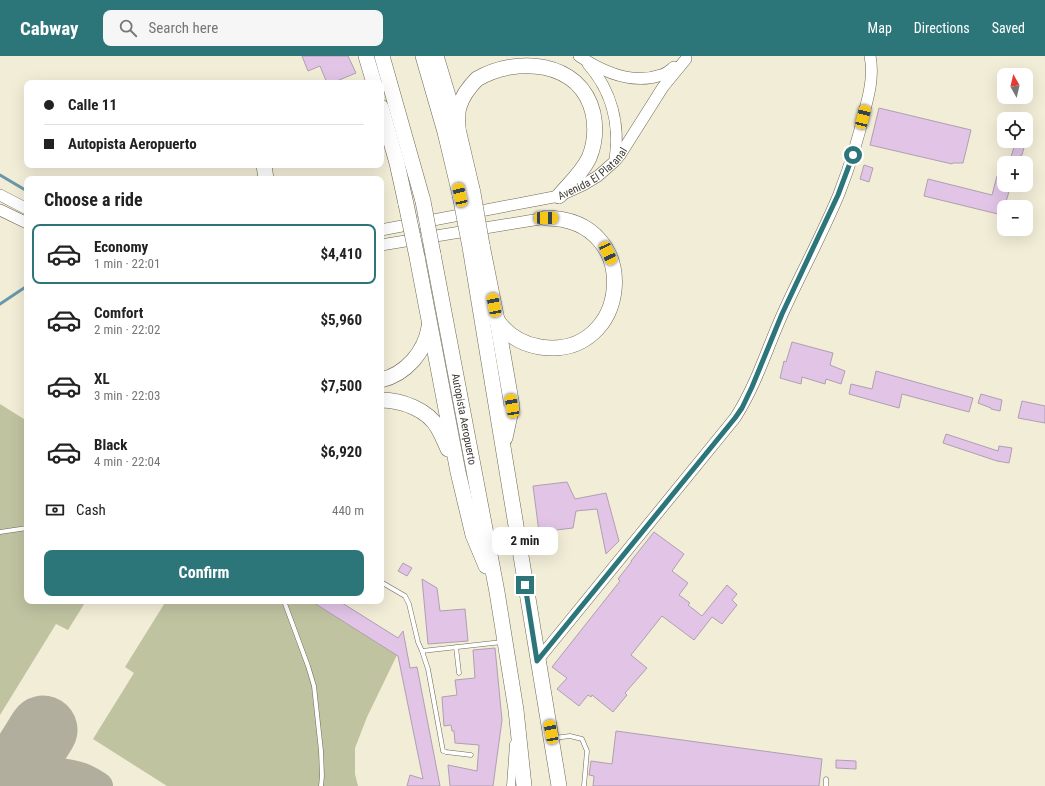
<!DOCTYPE html>
<html lang="en">
<head>
<meta charset="utf-8">
<style>
  :root { --surface:#fff; --page:#f6f6f6; --text:#222; --muted:#767676; --line:#e0e0e0; --accent:#2c767a }
  body { margin:0; font-family:"Roboto Condensed",sans-serif; background:var(--page); color:var(--text); height:100vh; display:flex; flex-direction:column; font-size:15px; white-space:nowrap }
  * { box-sizing:border-box; margin:0 }
  p { font-size:13px; color:var(--muted) }
  .icon { flex:none; width:22px; height:22px; fill:none; stroke:currentColor; stroke-width:2; stroke-linecap:round; stroke-linejoin:round }
  .map { position:relative; flex:1; overflow:hidden }
  .drawer { position:absolute; left:24px; top:120px; width:360px; height:428px; display:flex; flex-direction:column; background:var(--surface); border-radius:8px; box-shadow:0 4px 16px #0002 }
  .drawer>* { flex:none }
  .banner { position:absolute; left:24px; top:24px; width:360px; height:88px; border-radius:8px; box-shadow:0 4px 16px #0002; display:grid; align-content:center; height:88px; padding:0 20px; background:var(--surface) }
  .needle { width:26px; rotate:352deg }
  .controls { position:absolute; left:997px; top:12px; display:grid; gap:8px }
  .controls a { display:grid; place-items:center; width:36px; height:36px; border-radius:8px; background:var(--surface); box-shadow:0 4px 16px #0002; font-size:20px }
  .end { position:absolute; width:18px; height:18px; margin:-9px; border:5px solid #2c767a; background:#fff; box-shadow:0 0 0 2px #fff }
  .from { border-radius:50% }
  .bubble { position:absolute; height:28px; border-radius:8px; background:var(--surface); box-shadow:0 4px 16px #0002; font-size:13px; font-weight:700; line-height:28px; text-align:center }
  .car { position:absolute; width:12px; height:24px; margin:-12px -6px; border-radius:5px; box-shadow:0 0 3px 1px #0007; background:linear-gradient(#f5c518 24%,#345 0 40%,#f5c518 0 76%,#345 0 86%,#f5c518 0) }
  .banner b { display:flex; align-items:center; gap:14px; height:38px; font-size:15px }
  .banner b+b { border-top:1px solid var(--line) }
  .banner i { width:10px; height:10px; background:var(--text) }
  ul { padding:0; list-style:none }
  li { display:flex; align-items:center; gap:12px; height:60px; margin:0 8px 6px; padding:0 12px; border:2px solid transparent; border-radius:8px }
  li div { flex:1 }
  li b { display:block; font-size:15px }
  li em { font-style:normal; font-weight:700 }
  li.current { border-color:var(--accent) }
  li>.icon { width:36px; height:36px; stroke-width:1.5 }
  h2 { padding:0 20px; font-size:18px; line-height:48px }
  .pay { display:flex; align-items:center; gap:10px; height:44px; padding:0 20px; font-size:15px }
  .pay p { margin-inline-start:auto }
  .primary-button { display:flex; gap:8px; margin-top:auto; padding:8px 20px }
  .primary-button a { flex:1; height:46px; border-radius:8px; background:var(--accent); color:#fff; font-size:16px; font-weight:700; line-height:46px; text-align:center }
  header { display:flex; align-items:center; gap:24px; box-sizing:border-box; height:56px; padding:0 20px; background:var(--accent); color:#fff }
  header strong { font-size:19px }
  nav { display:flex; gap:22px; margin-inline-start:auto; font-size:14px }
  .search { width:280px; height:36px; background:var(--page); display:flex; align-items:center; gap:10px; box-sizing:border-box; padding:0 14px; border-radius:8px; color:var(--muted); font-size:15px }
  .map>svg:first-child { display:block }
</style>
</head>
<body>
<header>
<strong>Cabway</strong>
<div class="search"><svg class="icon" aria-label="search" viewBox="0 0 24 24"><circle cx="10" cy="10" r="6"/><path d="M15 15l6 6"/></svg>Search here</div>
<nav><a>Map</a><a>Directions</a><a>Saved</a></nav>
</header>
<div class="map">
<svg width="1045" height="730" viewBox="0 0 1045 730">
  <rect width="100%" height="100%" fill="#f2edd7"/>
  <!-- green -->
  <path fill="#bfc3a0" d="M0,348L27,365V545H86L68,574L56,568L0,659Z
    M166,545H311L397,599L367,661L355,692V718L358,730H167L93,683L134,617L125,611Z"/>
  <g fill="none" stroke-linecap="round" stroke-linejoin="round">
    <!-- stream -->
    <path stroke="#6a97ab" stroke-width="3" d="M0,119L27,135
      M0,248L27,230"/>
    <!-- taxiway -->
    <path stroke="#b2ae9d" stroke-width="28" d="M15,730C34,716 63,712 85,722C90,724 94,727 99,730"/>
    <!-- runway -->
    <path stroke="#b2ae9d" stroke-width="69" d="M8,730L43,674"/>
  </g>
  <!-- building -->
  <path fill="#e1c4e6" stroke="#aea0b1" d="M302,0H348L356,17L332,27H327L320,10L308,15Z
    M879,52L971,74L963,107H953L952,108L870,89Z
    M1016,85L1025,88L1022,99H1021L1019,107H1009Z
    M864,109L873,112L869,126L860,123Z
    M997,120L1004,122V129H1011L1002,159L924,140L928,123L992,139Z
    M792,286L833,297L830,309L845,315L841,328L826,323L825,328L802,321L801,328L780,322L784,305L786,306Z
    M876,315L973,342L969,356L902,338L899,352L849,338L851,328L872,333Z
    M981,338L1002,344L1000,355L991,353V352L978,347Z
    M1022,345L1045,350V367L1018,362Z
    M946,378L998,395L999,390L1012,392L1009,407L997,405L943,387Z
    M567,426L575,443L606,437L619,485L606,498L597,453L576,455L573,472L539,476L533,430Z
    M654,476L684,498L672,515L688,527L679,539L690,547L688,549L702,560L727,529L737,538L732,544L737,549L722,568L712,561L694,584L662,560L631,599L647,612L625,637L627,639L613,656L592,639L591,641L588,639L579,650L557,633L567,622L552,611L620,525L618,523L632,505H631Z
    M403,507L412,512L407,520L398,515Z
    M422,523L437,532L440,555L465,553L468,585L428,588Z
    M311,545H339L398,582L403,575L410,612L417,611L440,730H407L410,719L423,723L398,600Z
    M495,592L502,664L493,730H450L448,709L477,715L479,689L455,687L454,675H452L451,669L444,670L442,641L457,639L455,624L475,622L473,594Z
    M616,675L822,703L819,730H593L594,720L589,719L591,705L612,708Z
    M836,704L856,705V713L836,712Z"/>
  <g fill="none" stroke-linecap="round" stroke-linejoin="round">
    <!-- lane casing -->
    <g stroke="#6d6855" stroke-width="5">
      <path id="lane" d="M0,476L27,472
        M381,526L405,540L409,548L418,586L422,595L428,613L443,695L446,696L471,699
        M284,545L308,610L314,630L321,695L322,720L321,730
        M456,591L459,617
        M422,595L502,586
        M554,682L570,680L582,683L587,695L584,730
        M826,730V723"/>
    </g>
    <!-- street casing -->
    <g stroke="#6d6855" stroke-width="9">
      <path id="street" d="M511,730L514,688"/>
    </g>
    <!-- secondary casing -->
    <g stroke="#6d6855" stroke-width="12">
      <g id="secondary">
        <path d="M579,0C603,16 633,29 661,19C666,18 670,14 674,11"/>
        <path d="M588,8C612,35 620,69 615,104"/>
        <path d="M0,139L27,153"/>
        <path d="M0,154L27,167"/>
        <path id="s1" d="M381,174L559,140L583,129L598,120L615,105L620,99L663,31L686,3"/>
        <path d="M381,189L546,162"/>
        <path d="M537,605L735,362C756,330 767,292 783,257C801,217 822,179 839,138C849,112 858,85 864,57C869,39 874,19 870,0"/>
      </g>
    </g>
    <!-- highway casing -->
    <g stroke="#6d6855" stroke-width="16">
      <g id="highway">
        <path d="M366,0L374,27"/>
        <path d="M382,0L423,145"/>
        <path d="M423,0L445,76L460,139"/>
        <path d="M436,0L458,73L473,137"/>
        <path d="M381,51L397,107L406,148"/>
        <path d="M458,73C458,66 457,58 459,51C462,41 469,31 477,23C516,0 580,4 593,57C596,72 595,88 589,102C582,117 569,128 559,140"/>
        <path d="M264,109L266,123"/>
        <path d="M482,189L497,264L512,350L505,382"/>
        <path d="M470,191L559,730"/>
        <path id="s2" d="M433,198L497,536L516,654L524,730"/>
        <path d="M417,201L458,416L473,479L486,510"/>
        <path d="M497,264C507,279 522,288 540,291C630,305 646,163 546,162"/>
        <path d="M381,324C406,318 425,296 429,271"/>
        <path d="M381,344C402,344 428,354 438,372C442,379 445,386 448,393"/>
      </g>
    </g>
    <!-- lane -->
    <use href="#lane" stroke="#fff" stroke-width="4"/>
    <!-- street -->
    <use href="#street" stroke="#fff" stroke-width="8"/>
    <!-- secondary -->
    <use href="#secondary" stroke="#fff" stroke-width="11"/>
    <!-- highway -->
    <use href="#highway" stroke="#fff" stroke-width="15"/>
    <!-- highway-bridge casing -->
    <g stroke="#6d6855" stroke-width="16" stroke-linecap="butt">
      <path id="highway-bridge" d="M473,137L482,189
        M460,139L470,191
        M423,145L433,198
        M406,148L417,201"/>
    </g>
    <!-- highway-bridge -->
    <use href="#highway-bridge" stroke="#fff" stroke-width="15"/>
  </g>
  <g fill="none" stroke-linecap="round" stroke-linejoin="round">
    <!-- route -->
    <path stroke="#2c767a" stroke-width="5" d="M525,529L537,605L735,362L742,352L752,331L782,258L838,139L853,99"/>
  </g>
  <g text-anchor="middle" stroke-width="3" stroke-linejoin="round" paint-order="stroke">
    <!-- street labels -->
    <g font-size="11" fill="#3c3a31" stroke="#f2edd7">
      <text dy="4" stroke="none"><textPath href="#s1" startOffset="222">Avenida El Platanal</textPath></text>
      <text dy="4" stroke="none"><textPath href="#s2" startOffset="168">Autopista Aeropuerto</textPath></text>
    </g>
  </g>
</svg>
<div class="controls">
<a><svg class="needle" viewBox="-14 -14 28 28"><path d="M0-13l5 13h-10z" fill="#e53935"/><path d="M0 13l5-13h-10z" fill="#767676"/></svg></a>
<a><svg class="icon" aria-label="locate" viewBox="0 0 24 24"><circle cx="12" cy="12" r="6"/><path d="M12 2v4M12 18v4M2 12h4M18 12h4"/></svg></a>
<a>+</a>
<a>−</a>
</div>
<i class="end from" style="left:853px;top:99px"></i>
<i class="end" style="left:525px;top:529px"></i>
<div class="bubble" style="left:492px;top:471px;width:66px">2 min</div>
<i class="car" style="left:863px;top:61px;rotate:14deg"></i>
<i class="car" style="left:460px;top:139px;rotate:347deg"></i>
<i class="car" style="left:546px;top:162px;rotate:90deg"></i>
<i class="car" style="left:608px;top:197px;rotate:155deg"></i>
<i class="car" style="left:494px;top:249px;rotate:349deg"></i>
<i class="car" style="left:512px;top:350px;rotate:350deg"></i>
<i class="car" style="left:551px;top:676px;rotate:349deg"></i>
<div class="banner">
<b><i class="from"></i>Calle 11</b>
<b><i></i>Autopista Aeropuerto</b>
</div>
<section class="drawer">
<h2>Choose a ride</h2>
<ul>
<li class="current"><svg class="icon" aria-label="car" viewBox="0 0 24 24"><path d="M5 17H2v-5l4-1 3-4h7l3 4 3 1v5h-3M9 17h6M6 11h13"/><circle cx="7" cy="17" r="2"/><circle cx="17" cy="17" r="2"/></svg><div><b>Economy</b><p>1 min · 22:01</p></div><em>$4,410</em></li>
<li><svg class="icon" aria-label="car" viewBox="0 0 24 24"><path d="M5 17H2v-5l4-1 3-4h7l3 4 3 1v5h-3M9 17h6M6 11h13"/><circle cx="7" cy="17" r="2"/><circle cx="17" cy="17" r="2"/></svg><div><b>Comfort</b><p>2 min · 22:02</p></div><em>$5,960</em></li>
<li><svg class="icon" aria-label="car" viewBox="0 0 24 24"><path d="M5 17H2v-5l4-1 3-4h7l3 4 3 1v5h-3M9 17h6M6 11h13"/><circle cx="7" cy="17" r="2"/><circle cx="17" cy="17" r="2"/></svg><div><b>XL</b><p>3 min · 22:03</p></div><em>$7,500</em></li>
<li><svg class="icon" aria-label="car" viewBox="0 0 24 24"><path d="M5 17H2v-5l4-1 3-4h7l3 4 3 1v5h-3M9 17h6M6 11h13"/><circle cx="7" cy="17" r="2"/><circle cx="17" cy="17" r="2"/></svg><div><b>Black</b><p>4 min · 22:04</p></div><em>$6,920</em></li>
</ul>
<div class="pay"><svg class="icon" aria-label="cash" viewBox="0 0 24 24"><path d="M3 7h18v10H3z"/><circle cx="12" cy="12" r="2"/></svg>Cash<p>440 m</p></div>
<div class="primary-button"><a>Confirm</a></div>
</section>
</div>
</body>
</html>
